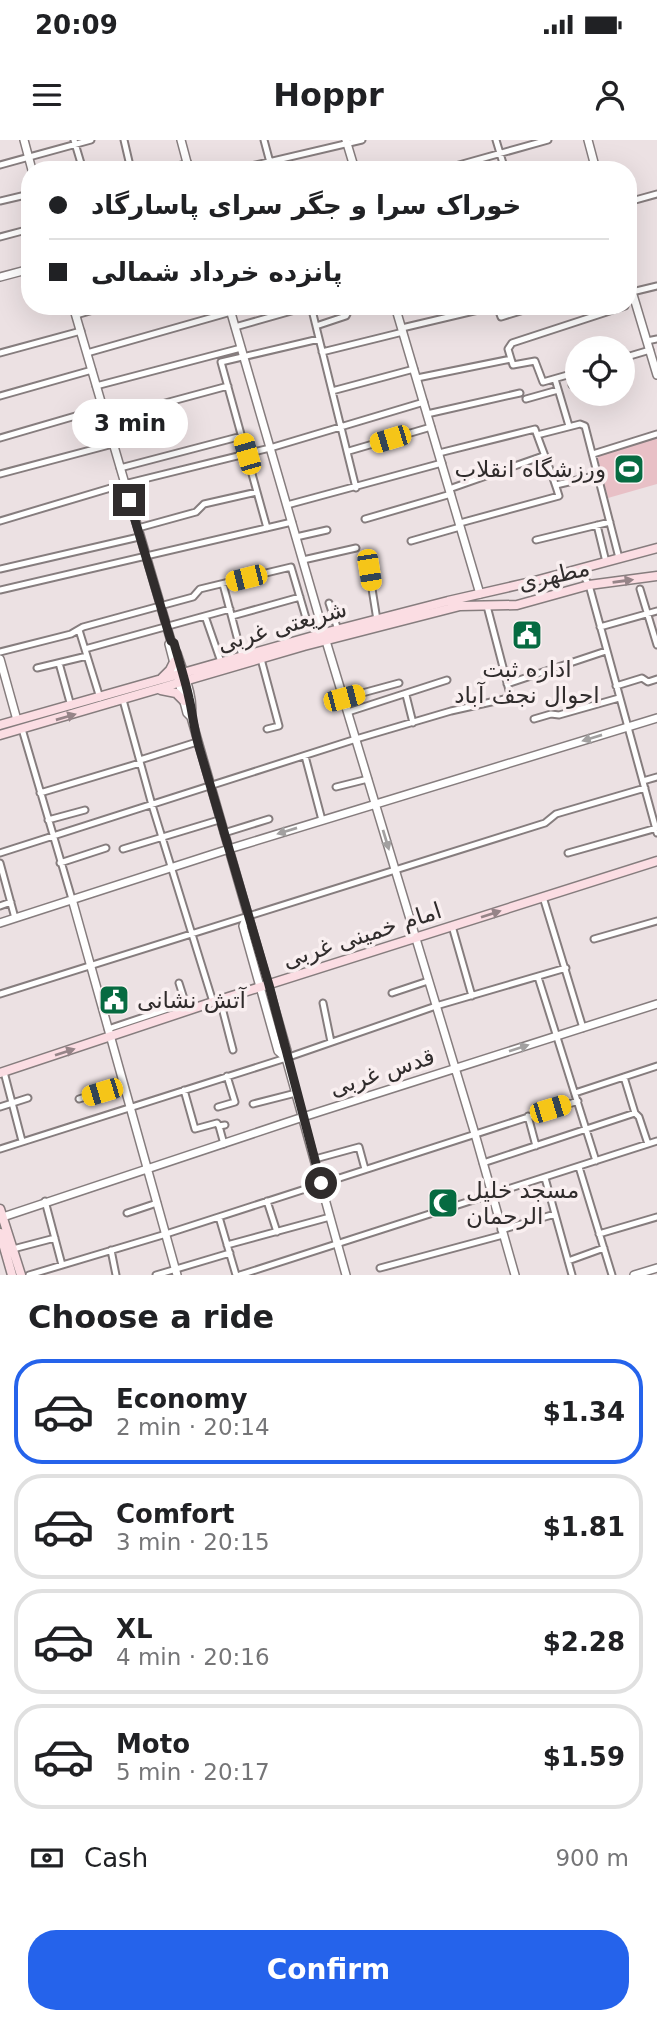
<!DOCTYPE html>
<html lang="en">
<head>
<meta charset="utf-8">
<style>
  :root { --surface:#fff; --page:#f2f2f2; --text:#202124; --muted:#757577; --line:#e0e0e0; --accent:#2563eb }
  body { margin:0; font-family:"DejaVu Sans",Vazirmatn,sans-serif; background:var(--page); color:var(--text); height:100vh; display:flex; flex-direction:column; font-size:26px; white-space:nowrap }
  * { box-sizing:border-box; margin:0 }
  p { font-size:23px; color:var(--muted) }
  .icon { flex:none; width:38px; height:38px; fill:none; stroke:currentColor; stroke-width:2; stroke-linecap:round; stroke-linejoin:round }
  .map { position:relative; height:1135px; overflow:hidden }
  .drawer { display:flex; flex-direction:column; background:var(--surface); flex:1 }
  .drawer>* { flex:none }
  .guide { position:absolute; left:21px; top:21px; width:616px; height:154px; border-radius:28px; box-shadow:0 7px 28px #0002; display:grid; align-content:center; height:154px; padding:0 28px; background:var(--surface) }
  .fabs { position:absolute; left:565px; top:196px; display:grid; gap:14px }
  .fabs a { display:grid; place-items:center; width:70px; height:70px; border-radius:50%; background:var(--surface); box-shadow:0 7px 28px #0002; font-size:35px }
  .end { position:absolute; width:32px; height:32px; margin:-16px; border:9px solid #302c2c; background:#fff; box-shadow:0 0 0 4px #fff }
  .from { border-radius:50% }
  .bubble { position:absolute; height:49px; border-radius:24px; background:var(--surface); box-shadow:0 7px 28px #0002; font-size:23px; font-weight:700; line-height:49px; text-align:center }
  .car { position:absolute; width:21px; height:42px; margin:-21px -10px; border-radius:9px; box-shadow:0 0 5px 2px #0007; background:linear-gradient(#f5c518 24%,#345 0 40%,#f5c518 0 76%,#345 0 86%,#f5c518 0) }
  .guide b { display:flex; align-items:center; gap:24px; height:66px; font-size:26px }
  .guide b+b { border-top:2px solid var(--line) }
  .guide i { width:18px; height:18px; background:var(--text) }
  ul { padding:0; list-style:none }
  li { display:flex; align-items:center; gap:21px; height:105px; margin:0 14px 10px; padding:0 14px; border:4px solid var(--line); border-radius:28px }
  li div { flex:1 }
  li b { display:block; font-size:26px }
  li em { font-style:normal; font-weight:700 }
  li.active { border-color:var(--accent) }
  li>.icon { width:63px; height:63px; stroke-width:1.5 }
  h2 { padding:0 28px; font-size:32px; line-height:84px }
  .pay { display:flex; align-items:center; gap:18px; height:77px; padding:0 28px; font-size:26px }
  .pay p { margin-inline-start:auto }
  .action { display:flex; gap:14px; margin-top:auto; padding:14px 28px }
  .action a { flex:1; height:80px; border-radius:28px; background:var(--accent); color:#fff; font-size:28px; font-weight:700; line-height:80px; text-align:center }
  .status { display:flex; justify-content:space-between; align-items:center; height:49px; padding:0 35px; background:var(--surface); direction:ltr }
  .status svg { height:19px; fill:currentColor }
  header { display:flex; justify-content:space-between; align-items:center; height:91px; padding:0 28px; background:var(--surface); font-size:32px; font-weight:700 }
  .map>svg:first-child { display:block }
</style>
</head>
<body>
<div class="status"><b>20:09</b><svg viewBox="0 0 49 12"><path d="M0 12V9h3v3zM5 12V6h3v6zM10 12V3h3v9zM15 12V0h3v12zM26 1h20v11H26zM47 4h2v5h-2z"/></svg></div>
<header><svg class="icon" aria-label="menu" viewBox="0 0 24 24"><path d="M4 6h16M4 12h16M4 18h16"/></svg>Hoppr<svg class="icon" aria-label="person" viewBox="0 0 24 24"><circle cx="12" cy="8" r="4"/><path d="M4 21q1-7 8-7t8 7"/></svg></header>
<div class="map">
<svg width="657" height="1135" viewBox="0 0 657 1135">
  <rect width="100%" height="100%" fill="#ece1e3"/>
  <!-- grass -->
  <path fill="#e8c0c6" d="M657,297V344L608,358L597,315Z"/>
  <g fill="none" stroke-linecap="round" stroke-linejoin="round">
    <!-- minor casing -->
    <g stroke="#867d7e" stroke-width="9">
      <path id="minor" d="M74,0L83,30
        M124,0L131,30
        M264,0L272,30
        M496,0L505,30
        M0,25L91,0
        M163,30L188,23
        M234,30L362,0
        M341,30L354,26
        M441,30L548,0
        M0,61L30,54
        M628,62L657,54
        M0,97L30,89
        M632,152L657,146
        M311,166L356,348
        M497,166L501,177L537,166
        M76,175L107,166
        M316,186L346,176L351,166
        M235,187L309,166
        M402,188L495,166
        M647,201L657,199
        M322,212L403,192
        M0,213L81,191
        M87,213L231,172
        M623,218L650,210
        M511,219L513,225L535,221L543,242L578,232
        M417,238L511,219L508,209L512,203L625,166
        M555,239L569,286
        M572,245L578,243
        M96,246L241,208
        M332,251L414,229
        M0,256L92,230
        M526,259L558,250
        M427,274L520,253
        M106,279L228,246
        M537,295L580,284L585,286L619,418
        M0,298L103,268
        M349,311L431,287
        M439,313L535,289C543,312 552,333 559,356L460,383
        M593,314L657,294
        M120,328L242,296
        M0,334L113,304
        M556,345L598,335
        M449,349L543,316
        M287,365L442,323
        M365,379L451,354
        M0,381L124,344L270,308L424,262
        M597,385L606,422
        M138,388L196,372L204,364L257,352
        M267,388L221,222L319,199
        M296,397L327,390
        M536,400L610,382
        M411,401L460,387
        M303,420L356,408
        M0,429L139,397
        M369,430L377,480
        M577,431L583,435L589,445L657,693
        M223,444L242,516
        M640,449L657,505
        M0,450L292,382
        M329,463L338,490
        M205,476L221,522
        M232,476L300,457
        M600,487L657,471
        M79,490L100,558
        M85,509L230,469
        M0,512L71,494L83,487L193,457L200,449L291,427L306,478
        M261,519L279,586L267,589
        M59,523L71,566
        M37,528L87,516
        M507,544L606,511
        M616,546L642,538L648,542L657,539
        M406,555L413,583
        M344,558L399,543
        M123,560L152,665L213,862
        M348,572L447,540
        M534,579L551,574L559,575L619,558
        M22,589L72,759
        M305,616L322,680
        M140,620L197,602
        M643,641L657,637
        M336,647L368,639
        M40,653L140,623
        M48,680L85,670
        M224,693L269,679
        M123,709L219,680
        M0,713L356,599L451,571L509,558L510,554L487,466
        M568,713L657,688
        M0,723L15,778
        M60,723L106,708
        M543,757L583,888
        M0,766L11,762
        M452,786L472,856
        M594,799L657,781
        M538,837L596,1021
        M179,843L186,865
        M392,853L428,841
        M0,854L545,683L556,674L645,648
        M220,860L233,910
        M323,863L331,902
        M108,889L186,863
        M4,932L22,1001
        M624,937L635,973L639,977L648,1004
        M184,950L195,989L217,983L219,986L225,985
        M575,953L657,926
        M79,959L124,945
        M253,964L296,953
        M0,967L28,958
        M218,967L235,962L227,936
        M528,976L536,1006
        M219,986L224,1004
        M0,1009L286,918L436,866L566,828
        M315,1019L359,1007L365,1029
        M483,1023L635,973
        M579,1027L612,1135
        M545,1038L572,1135
        M45,1061L62,1125
        M267,1061L277,1092
        M127,1073L157,1063
        M219,1077L236,1135
        M501,1090L555,1074
        M599,1094L657,1077
        M227,1105L330,1077
        M13,1109L55,1098
        M111,1110L116,1135
        M568,1121L604,1108
        M380,1128L503,1095
        M29,1135L166,1094L578,961
        M156,1135L230,1113
        M240,1135L657,1001"/>
    </g>
    <!-- tertiary casing -->
    <g stroke="#867d7e" stroke-width="10">
      <path id="tertiary" d="M24,0L32,30
        M181,0L189,30
        M346,0L355,30
        M588,0L596,30
        M0,137L30,129
        M628,138L657,235
        M73,166L171,501L169,504L187,573L191,577L287,911L286,918L346,1135
        M229,166L326,501L475,994L515,1135
        M395,166L480,454
        M177,513C183,532 195,558 191,577
        M0,519L17,580
        M72,759L177,1135
        M247,777L243,786L278,911L286,918
        M0,783L229,709L657,578
        M0,1078L303,977L657,864
        M634,1135L657,1128"/>
    </g>
    <!-- secondary casing -->
    <g stroke="#867d7e" stroke-width="11">
      <path id="secondary" d="M162,538L170,530L174,522
        M161,550L176,553L184,561
        M0,585L324,493L448,461L531,442L657,408
        M0,595L304,506L460,466L517,465L589,445L657,436
        M0,933L213,862L657,721
        M0,1069L21,1135
        M0,1093L12,1135"/>
    </g>
    <!-- minor -->
    <use href="#minor" stroke="#fff" stroke-width="5"/>
    <!-- tertiary -->
    <use href="#tertiary" stroke="#fff" stroke-width="7"/>
    <!-- secondary -->
    <use href="#secondary" stroke="#fbdde3" stroke-width="8"/>
  </g>
  <!-- one-way arrows -->
  <defs><path id="oneway-solid" d="M-6-.8H1V-3.2L6.5 0L1 3.2V.8H-6Z" transform="scale(1.75)"/></defs>
  <g fill="#968488">
    <use href="#oneway-solid" transform="translate(623 441) rotate(-8)"/>
    <use href="#oneway-solid" transform="translate(66 577) rotate(-16)"/>
    <use href="#oneway-solid" transform="translate(491 774) rotate(-18)"/>
    <use href="#oneway-solid" transform="translate(65 912) rotate(-18)"/>
  </g>
  <g fill="#a2a0a0">
    <use href="#oneway-solid" transform="translate(592 598) rotate(163)"/>
    <use href="#oneway-solid" transform="translate(287 691) rotate(163)"/>
    <use href="#oneway-solid" transform="translate(386 700) rotate(73)"/>
    <use href="#oneway-solid" transform="translate(519 908) rotate(-18)"/>
  </g>
  <g fill="none" stroke-linecap="round" stroke-linejoin="round">
    <!-- route -->
    <path stroke="#302c2c" stroke-width="9" d="M129,360L171,501L174,503C179,521 185,539 189,558C193,575 194,590 199,607L269,845L321,1043"/>
  </g>
  <!-- icons -->
  <defs>
    <g id="stadium-square" transform="scale(1.575)"><rect x="-9" y="-9" width="18" height="18" rx="4" fill="#066b41" stroke="#f9eff0"/><path d="M0-5a6.5 5 0 1 0 0 10a6.5 5 0 1 0 0-10ZM-3.5-1.8h7v3.6h-7Z" fill="#fff"/></g>
    <g id="civic-square" transform="scale(1.575)"><rect x="-9" y="-9" width="18" height="18" rx="4" fill="#066b41" stroke="#f9eff0"/><path d="M-.6-6.5H3V-4.5H.6V-3L4-1V1h2V6H-6V1h2V-1L-.6-3ZM-1.2 2.5V6h2.4V2.5Z" fill="#fff"/></g>
    <g id="mosque-square" transform="scale(1.575)"><rect x="-9" y="-9" width="18" height="18" rx="4" fill="#066b41" stroke="#f9eff0"/><path d="M3.5-4.9A6 6 0 1 0 3.5 4.9A5 5 0 1 1 3.5-4.9Z" fill="#fff"/></g>
  </defs>
  <g fill-rule="evenodd">
    <use href="#stadium-square" x="629" y="329"/>
    <use href="#civic-square" x="527" y="495"/>
    <use href="#civic-square" x="114" y="860"/>
    <use href="#mosque-square" x="443" y="1063"/>
  </g>
  <g text-anchor="middle" stroke-width="7" stroke-linejoin="round" paint-order="stroke">
    <!-- poi labels -->
    <g font-size="23" fill="#302c2c" stroke="#f9eff0" text-anchor="start">
      <text x="606" y="337" text-anchor="end">ورزشگاه انقلاب</text>
      <text x="527" y="537" text-anchor="middle">اداره ثبت<tspan x="527" dy="26">احوال نجف آباد</tspan></text>
      <text x="137" y="868">آتش نشانی</text>
      <text x="466" y="1058">مسجد خلیل<tspan x="466" dy="26">الرحمان</tspan></text>
    </g>
    <!-- street labels -->
    <g font-size="23" fill="#302c2c" stroke="#f9eff0">
      <text transform="translate(554 435) rotate(-13)" y="8">مطهری</text>
      <text transform="translate(282 486) rotate(-16)" y="8">شریعتی غربی</text>
      <text transform="translate(362 795) rotate(-18)" y="8">امام خمینی غربی</text>
      <text transform="translate(382 932) rotate(-18)" y="8">قدس غربی</text>
    </g>
  </g>
</svg>
<div class="fabs">
<a><svg class="icon" aria-label="locate" viewBox="0 0 24 24"><circle cx="12" cy="12" r="6"/><path d="M12 2v4M12 18v4M2 12h4M18 12h4"/></svg></a>
</div>
<i class="end from" style="left:321px;top:1043px"></i>
<i class="end" style="left:129px;top:360px"></i>
<div class="bubble" style="left:72px;top:259px;width:116px">3 min</div>
<i class="car" style="left:390px;top:299px;rotate:253deg"></i>
<i class="car" style="left:247px;top:314px;rotate:344deg"></i>
<i class="car" style="left:369px;top:430px;rotate:171deg"></i>
<i class="car" style="left:246px;top:438px;rotate:256deg"></i>
<i class="car" style="left:344px;top:558px;rotate:75deg"></i>
<i class="car" style="left:102px;top:952px;rotate:253deg"></i>
<i class="car" style="left:550px;top:969px;rotate:73deg"></i>
<div class="guide">
<b><i class="from"></i>خوراک سرا و جگر سرای پاسارگاد</b>
<b><i></i>پانزده خرداد شمالی</b>
</div>
</div>
<section class="drawer">
<h2>Choose a ride</h2>
<ul>
<li class="active"><svg class="icon" aria-label="car" viewBox="0 0 24 24"><path d="M5 17H2v-5l4-1 3-4h7l3 4 3 1v5h-3M9 17h6M6 11h13"/><circle cx="7" cy="17" r="2"/><circle cx="17" cy="17" r="2"/></svg><div><b>Economy</b><p>2 min · 20:14</p></div><em>$1.34</em></li>
<li><svg class="icon" aria-label="car" viewBox="0 0 24 24"><path d="M5 17H2v-5l4-1 3-4h7l3 4 3 1v5h-3M9 17h6M6 11h13"/><circle cx="7" cy="17" r="2"/><circle cx="17" cy="17" r="2"/></svg><div><b>Comfort</b><p>3 min · 20:15</p></div><em>$1.81</em></li>
<li><svg class="icon" aria-label="car" viewBox="0 0 24 24"><path d="M5 17H2v-5l4-1 3-4h7l3 4 3 1v5h-3M9 17h6M6 11h13"/><circle cx="7" cy="17" r="2"/><circle cx="17" cy="17" r="2"/></svg><div><b>XL</b><p>4 min · 20:16</p></div><em>$2.28</em></li>
<li><svg class="icon" aria-label="car" viewBox="0 0 24 24"><path d="M5 17H2v-5l4-1 3-4h7l3 4 3 1v5h-3M9 17h6M6 11h13"/><circle cx="7" cy="17" r="2"/><circle cx="17" cy="17" r="2"/></svg><div><b>Moto</b><p>5 min · 20:17</p></div><em>$1.59</em></li>
</ul>
<div class="pay"><svg class="icon" aria-label="cash" viewBox="0 0 24 24"><path d="M3 7h18v10H3z"/><circle cx="12" cy="12" r="2"/></svg>Cash<p>900 m</p></div>
<div class="action"><a>Confirm</a></div>
</section>
</body>
</html>
